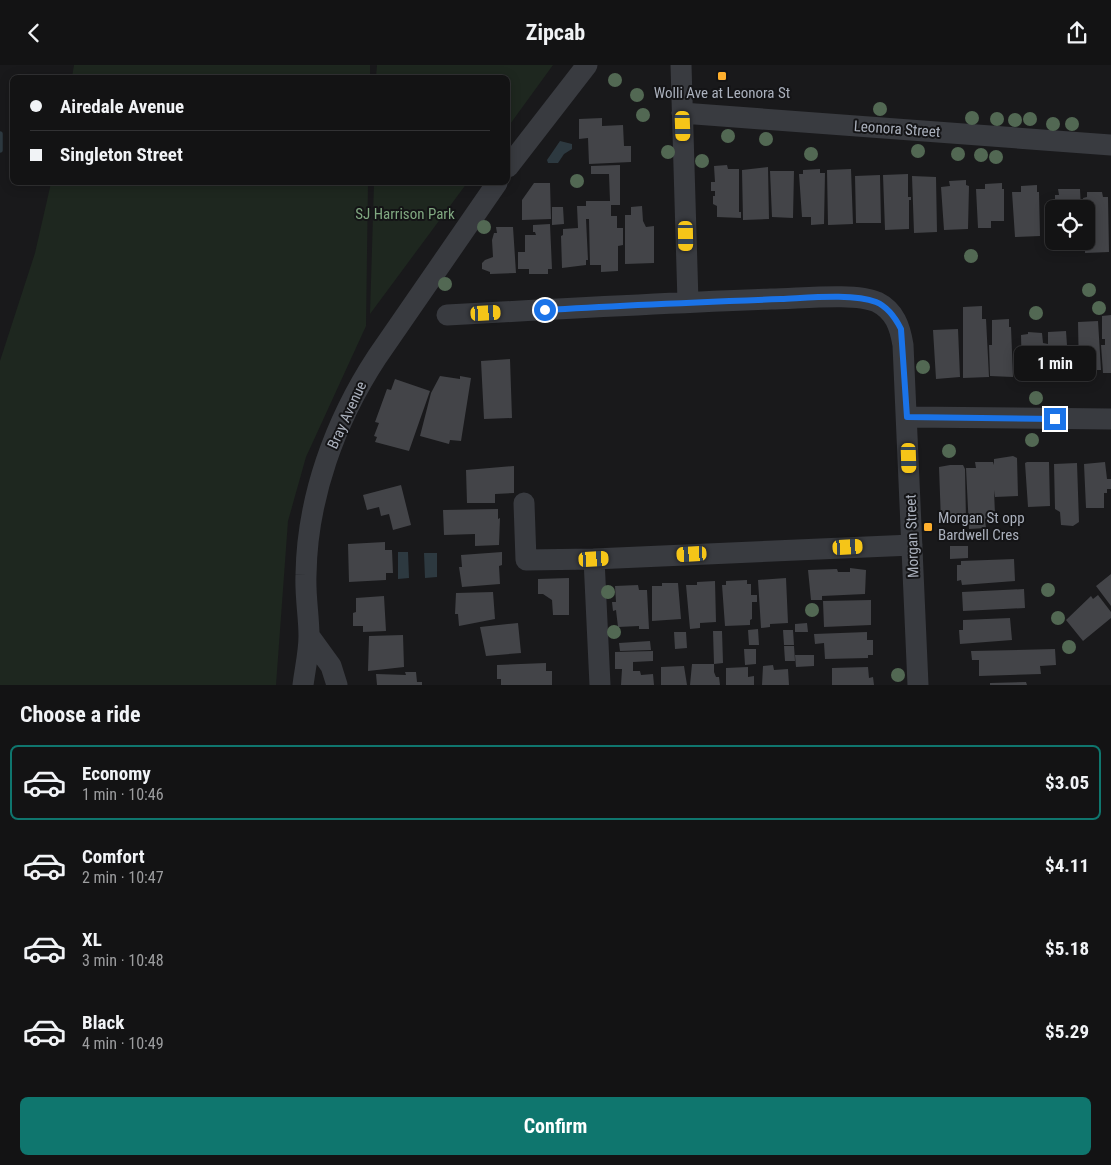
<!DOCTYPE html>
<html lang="en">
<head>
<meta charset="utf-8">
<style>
  :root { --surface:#131314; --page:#202022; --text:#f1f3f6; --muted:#9d9ea0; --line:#323234; --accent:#0f766e }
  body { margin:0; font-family:"Roboto Condensed",sans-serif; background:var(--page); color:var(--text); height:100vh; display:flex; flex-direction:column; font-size:19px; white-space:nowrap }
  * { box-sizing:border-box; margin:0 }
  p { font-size:16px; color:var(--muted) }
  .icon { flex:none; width:28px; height:28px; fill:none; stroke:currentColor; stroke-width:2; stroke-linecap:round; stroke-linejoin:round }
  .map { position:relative; height:620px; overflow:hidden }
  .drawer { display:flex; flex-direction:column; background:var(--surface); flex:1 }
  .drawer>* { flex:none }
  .banner { position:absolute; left:10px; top:10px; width:500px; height:110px; border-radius:8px; box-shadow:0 2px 12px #0003,0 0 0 1px var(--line); display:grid; align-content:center; height:110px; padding:0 20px; background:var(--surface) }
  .fabs { position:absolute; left:1045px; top:135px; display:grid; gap:10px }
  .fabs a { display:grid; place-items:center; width:50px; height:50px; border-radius:8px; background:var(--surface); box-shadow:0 2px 12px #0003,0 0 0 1px var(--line); font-size:25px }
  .end { position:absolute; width:22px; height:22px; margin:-11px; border:6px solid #1a73e8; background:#fff; box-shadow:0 0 0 2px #fff }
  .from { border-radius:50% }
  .bubble { position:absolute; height:35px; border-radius:8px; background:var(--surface); box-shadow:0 2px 12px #0003,0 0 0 1px var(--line); font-size:16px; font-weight:700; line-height:35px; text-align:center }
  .car { position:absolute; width:15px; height:30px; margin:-15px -8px; border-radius:6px; box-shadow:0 0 4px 1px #0007; background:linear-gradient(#f5c518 24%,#345 0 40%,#f5c518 0 76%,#345 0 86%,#f5c518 0) }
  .banner b { display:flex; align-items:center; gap:18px; height:48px; font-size:19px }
  .banner b+b { border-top:1px solid var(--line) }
  .banner i { width:12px; height:12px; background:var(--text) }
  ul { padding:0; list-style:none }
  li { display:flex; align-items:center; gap:15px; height:75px; margin:0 10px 8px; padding:0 10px; border:2px solid transparent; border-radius:8px }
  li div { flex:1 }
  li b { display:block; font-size:19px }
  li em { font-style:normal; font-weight:700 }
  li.on { border-color:var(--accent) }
  li>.icon { width:45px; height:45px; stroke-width:1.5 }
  h2 { padding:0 20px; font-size:22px; line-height:60px }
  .action { display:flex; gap:10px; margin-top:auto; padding:10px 20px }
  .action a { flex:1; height:58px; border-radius:8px; background:var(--accent); color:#fff; font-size:20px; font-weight:700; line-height:58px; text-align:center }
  header { display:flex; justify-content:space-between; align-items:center; height:65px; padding:0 20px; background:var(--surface); font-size:22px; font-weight:700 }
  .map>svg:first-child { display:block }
</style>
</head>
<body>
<header><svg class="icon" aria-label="back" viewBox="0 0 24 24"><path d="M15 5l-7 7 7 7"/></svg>Zipcab<svg class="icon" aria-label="share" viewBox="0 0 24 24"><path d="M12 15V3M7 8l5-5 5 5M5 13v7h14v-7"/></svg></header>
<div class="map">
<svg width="1111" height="620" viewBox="0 0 1111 620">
  <rect width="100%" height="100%" fill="#19191b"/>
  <!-- green -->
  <path fill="#1e271f" d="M74,0H370V12H72Z
    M377,0H553L508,62V12H376Z
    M51,118H368L366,261L306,392L288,456L276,620H0V296L35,188Z
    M374,118H467L370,249Z"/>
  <!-- water -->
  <path fill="#2d3940" d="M560,76L572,79V84L564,89L558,98H548L547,95Z
    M398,487H408L409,513L398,514Z
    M424,488H437V512L425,513Z"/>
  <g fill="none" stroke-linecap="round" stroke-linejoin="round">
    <!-- stream -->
    <path stroke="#2d3940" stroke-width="5.5" d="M0,69V85"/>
  </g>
  <!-- building -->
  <path fill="#434448" d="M602,53V61L623,60L624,81H631V97L589,99L588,73L579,74V54Z
    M620,100V140H611V151H617V163H623V180L618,181V206L601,207V200H590L589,154H586L588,195H586V200L562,203L561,171L563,170V164L578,163L577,141H586V149V136H610L609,109H591V101Z
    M727,100L728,104H739V147H741V153L717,152V141L713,139V131H715V126H711V117H715L714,101Z
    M768,102L769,154L743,155L742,105Z
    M820,104V108H825L824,159L811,160V152H802L799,109H803V105Z
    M851,104L853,159L828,160L827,105Z
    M770,106H794L793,153L772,152Z
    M908,109V132H911V135H909V164L885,165L883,110Z
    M880,110L881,158H856L855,111Z
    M912,111L936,112L937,167L914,168Z
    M966,115V120L969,121L968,164L944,165L941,122L950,121L949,116Z
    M534,118H550L551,154L522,155V135Z
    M1002,118V124H1004V156H991V163H978L976,124H985V119Z
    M1037,120V127H1039L1040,171L1015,172L1012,127H1021V121Z
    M1058,124H1080L1081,144H1055V130H1059Z
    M1087,127H1102L1103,132H1108L1109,187L1085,188L1086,144H1084L1083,133L1087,132Z
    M642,141L643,156L646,162L654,161V198L625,199V150H631V142Z
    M552,142H563L564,159L552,160Z
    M550,159L552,204H548V209H529V204H518V187H525V170H536L535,167H533V160Z
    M496,162H513L516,208L490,209V207L482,204V198L485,195L493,192L492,175L494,168H497Z
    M982,241V254H986L989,312L963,313V242Z
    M1111,250V308H1103L1101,280H1105V274H1102V251Z
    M1009,254V262H1011L1013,312L990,311L989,280H992V255Z
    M1098,256L1101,305H1095V312H1084L1083,307H1079L1078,257Z
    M958,264L960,312L936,314L933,265Z
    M1066,266L1069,309L1047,311L1045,288V311H1022L1021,270L1028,269V267L1042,268L1043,278L1048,279V267Z
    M510,294L512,353L484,354L481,296Z
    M440,311L460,314V311L471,313L461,376L450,375L449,379L420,371L431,328Z
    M395,314L430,326L409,386L375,377L377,372L374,371L379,358L375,357L387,324L391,325Z
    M1013,391L1017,393L1018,431L995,432L994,425L995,450H988V455H985L986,463L969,464L966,403H976L975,397H993L994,400V394Z
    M1027,397H1049L1050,441L1028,442L1025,398Z
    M1105,397L1107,414H1111V424H1107V428H1104V443H1086L1084,399Z
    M1077,398L1079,457L1073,461L1061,460L1060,447L1055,444L1054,399Z
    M950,400H963L965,404L966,455L941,456L939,402Z
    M514,401V428L495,429V438H467L466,405Z
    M401,420L411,460L393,465L389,449L381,451L379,442L367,445L363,430Z
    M498,444V454L500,453L499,480L475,481V469L444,470L443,445Z
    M385,477V485H392L393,508H386V515L349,517L348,479Z
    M950,481H968V493L950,494Z
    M502,487V500L499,501L500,519L462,522L459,502H462L461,490Z
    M1014,494L1015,516L962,520L961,515L957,516V500H961V496Z
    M850,503L866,505L865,529L822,531V535H811L808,505L837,504L838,507H850Z
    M1111,509V541L1096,521Z
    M569,513V550H553L552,535L543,529H538V514Z
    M786,513L788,558L770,559V562L761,563L758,515Z
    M747,515V519H751V530H757V537H752V554L750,555V560L725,561L722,520H726V516Z
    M715,516L716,557L700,558V563L690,564L686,520H697V517Z
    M662,518H678L681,554L652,556V521H662Z
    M638,520L639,525H647L649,564H639V561L618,562L616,545L613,546L612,537H616L615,521Z
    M1024,524L1025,543L963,546L962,527Z
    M493,527L495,554L459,561L458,549H455L456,528Z
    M1098,530L1111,547V553L1083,576L1066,555L1091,531L1093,534Z
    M384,531L386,566L363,567V561H353V548L356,547V533Z
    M871,535V560L824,562L823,536Z
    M1010,553L1012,575L960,579L959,565H963V555Z
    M518,558L521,588L486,591L480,562Z
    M807,558L808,567H795V559Z
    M758,564L759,580H749L748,565Z
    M783,565H793L794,580H784Z
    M713,566H722L723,598L714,599Z
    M674,567H686L687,583L675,584Z
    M867,567V575H873V590H868V593L825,594L824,578L815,579L814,569Z
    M403,570L404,602L368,606L369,571Z
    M650,576L651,585L620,586L619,578Z
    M784,581H794L795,596H785Z
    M744,584H756V599L745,600Z
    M1055,584L1056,600L1040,601L1041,609L979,611V595H972L971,586Z
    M653,586V596L633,597V606H640L641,610L653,609L654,620H621L622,604H615V587Z
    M795,590H814V601L796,602Z
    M546,598V606H552V620H501V614H497V600Z
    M692,599H714V607L716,612H719L720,620H690Z
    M773,600L774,605L788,604L789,620H762L763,601Z
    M684,601L687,620H661V602Z
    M748,602V612L754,611V620H726V603Z
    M868,602L869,613L873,612L874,620H832V603Z
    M405,607H416L417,617H422V620H377L376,609L406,610Z
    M1026,617L1027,620H990V618Z"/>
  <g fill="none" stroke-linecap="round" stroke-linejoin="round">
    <!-- street -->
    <path stroke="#393b40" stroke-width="21" d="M681,0L688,237
      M682,48L1111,80
      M508,102L587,0
      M447,250C555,244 663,238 771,234C797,234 855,227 877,237C895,246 900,262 903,280L918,620
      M907,352L1111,354
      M524,438L526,495L594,494
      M310,572L331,601L337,620
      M303,620C305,604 309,587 309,571C309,551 305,531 306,510C307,433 335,356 377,292L497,118
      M600,620L594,494L912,480"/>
  </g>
  <!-- trees -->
  <g fill="#526853">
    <circle cx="615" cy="15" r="7"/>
    <circle cx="637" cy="30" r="7"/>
    <circle cx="880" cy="44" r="7"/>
    <circle cx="643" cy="50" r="7"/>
    <circle cx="972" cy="53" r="7"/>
    <circle cx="997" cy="54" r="7"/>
    <circle cx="1030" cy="54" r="7"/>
    <circle cx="1015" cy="55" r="7"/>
    <circle cx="1053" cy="59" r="7"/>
    <circle cx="1072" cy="59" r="7"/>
    <circle cx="728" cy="71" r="7"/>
    <circle cx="766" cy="74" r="7"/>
    <circle cx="918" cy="86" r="7"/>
    <circle cx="668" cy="87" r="7"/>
    <circle cx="811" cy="89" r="7"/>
    <circle cx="958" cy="89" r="7"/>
    <circle cx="981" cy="90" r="7"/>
    <circle cx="996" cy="92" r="7"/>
    <circle cx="702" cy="96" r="7"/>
    <circle cx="577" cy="116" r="7"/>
    <circle cx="484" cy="162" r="7"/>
    <circle cx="971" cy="191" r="7"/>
    <circle cx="445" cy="219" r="7"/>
    <circle cx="1089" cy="225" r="7"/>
    <circle cx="1099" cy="243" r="7"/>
    <circle cx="1036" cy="248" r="7"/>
    <circle cx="923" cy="302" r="7"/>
    <circle cx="1036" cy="333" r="7"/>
    <circle cx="1032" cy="375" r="7"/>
    <circle cx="949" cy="386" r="7"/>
    <circle cx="1048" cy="525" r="7"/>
    <circle cx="608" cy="527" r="7"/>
    <circle cx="812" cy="545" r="7"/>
    <circle cx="1058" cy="553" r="7"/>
    <circle cx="614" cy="567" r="7"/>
    <circle cx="1069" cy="582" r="7"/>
    <circle cx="898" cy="610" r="7"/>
  </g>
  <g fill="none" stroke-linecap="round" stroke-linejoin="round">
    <!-- route -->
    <path stroke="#1a73e8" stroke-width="6" d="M545,245C624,240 702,237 781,234C806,233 853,228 876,237C888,242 895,252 901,264L907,352L1055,354"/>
  </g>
  <!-- markers -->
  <g fill="#feaf2d" stroke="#141416" stroke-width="2">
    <rect x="717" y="6" width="10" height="10" rx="2.5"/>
    <rect x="923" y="457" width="10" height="10" rx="2.5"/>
  </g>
  <g text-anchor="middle" stroke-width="4" stroke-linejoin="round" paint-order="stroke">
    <!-- poi labels -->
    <g font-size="15" fill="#aab0bc" stroke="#141416">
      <text x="722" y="33">Wolli Ave at Leonora St</text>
      <text x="938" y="458" text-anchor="start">Morgan St opp<tspan x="938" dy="17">Bardwell Cres</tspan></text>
    </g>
    <!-- street labels -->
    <g font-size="15" fill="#aab0bc" stroke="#141416">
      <text transform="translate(897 64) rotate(4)" y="5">Leonora Street</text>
      <text transform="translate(347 350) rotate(-65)" y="5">Bray Avenue</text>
      <text transform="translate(912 471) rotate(-92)" y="5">Morgan Street</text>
    </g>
    <!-- park labels -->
    <g font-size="15" fill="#80a881" stroke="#141416">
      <text x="405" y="154">SJ Harrison Park</text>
    </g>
  </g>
</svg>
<div class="fabs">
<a><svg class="icon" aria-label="locate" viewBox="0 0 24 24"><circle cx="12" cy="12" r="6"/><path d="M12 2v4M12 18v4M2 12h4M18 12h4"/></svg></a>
</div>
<i class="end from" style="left:545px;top:245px"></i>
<i class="end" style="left:1055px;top:354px"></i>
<div class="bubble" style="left:1014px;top:281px;width:82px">1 min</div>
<i class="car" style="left:683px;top:61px;rotate:178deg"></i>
<i class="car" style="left:686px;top:171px;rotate:179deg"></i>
<i class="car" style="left:486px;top:248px;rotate:87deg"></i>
<i class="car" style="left:909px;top:393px;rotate:178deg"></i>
<i class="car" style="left:848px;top:482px;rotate:87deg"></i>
<i class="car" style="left:692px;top:489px;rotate:267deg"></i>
<i class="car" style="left:594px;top:494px;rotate:87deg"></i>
<div class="banner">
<b><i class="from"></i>Airedale Avenue</b>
<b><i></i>Singleton Street</b>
</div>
</div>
<section class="drawer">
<h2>Choose a ride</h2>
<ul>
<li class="on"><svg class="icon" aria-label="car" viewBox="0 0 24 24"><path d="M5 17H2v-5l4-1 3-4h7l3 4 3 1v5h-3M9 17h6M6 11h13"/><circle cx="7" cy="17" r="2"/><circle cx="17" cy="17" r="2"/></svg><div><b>Economy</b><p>1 min · 10:46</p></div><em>$3.05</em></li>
<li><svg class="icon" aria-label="car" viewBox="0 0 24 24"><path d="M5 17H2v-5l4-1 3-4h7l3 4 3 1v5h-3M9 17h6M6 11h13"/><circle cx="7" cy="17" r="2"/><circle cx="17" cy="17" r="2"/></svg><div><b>Comfort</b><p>2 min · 10:47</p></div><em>$4.11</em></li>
<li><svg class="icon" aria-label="car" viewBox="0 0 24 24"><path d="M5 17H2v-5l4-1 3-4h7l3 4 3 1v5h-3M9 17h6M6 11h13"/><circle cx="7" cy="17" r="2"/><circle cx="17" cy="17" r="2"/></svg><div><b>XL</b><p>3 min · 10:48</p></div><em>$5.18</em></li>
<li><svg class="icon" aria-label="car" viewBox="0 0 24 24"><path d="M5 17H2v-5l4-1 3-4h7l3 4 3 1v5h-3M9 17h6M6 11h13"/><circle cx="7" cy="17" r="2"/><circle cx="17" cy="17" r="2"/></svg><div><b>Black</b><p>4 min · 10:49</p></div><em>$5.29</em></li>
</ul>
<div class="action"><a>Confirm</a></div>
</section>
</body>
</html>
